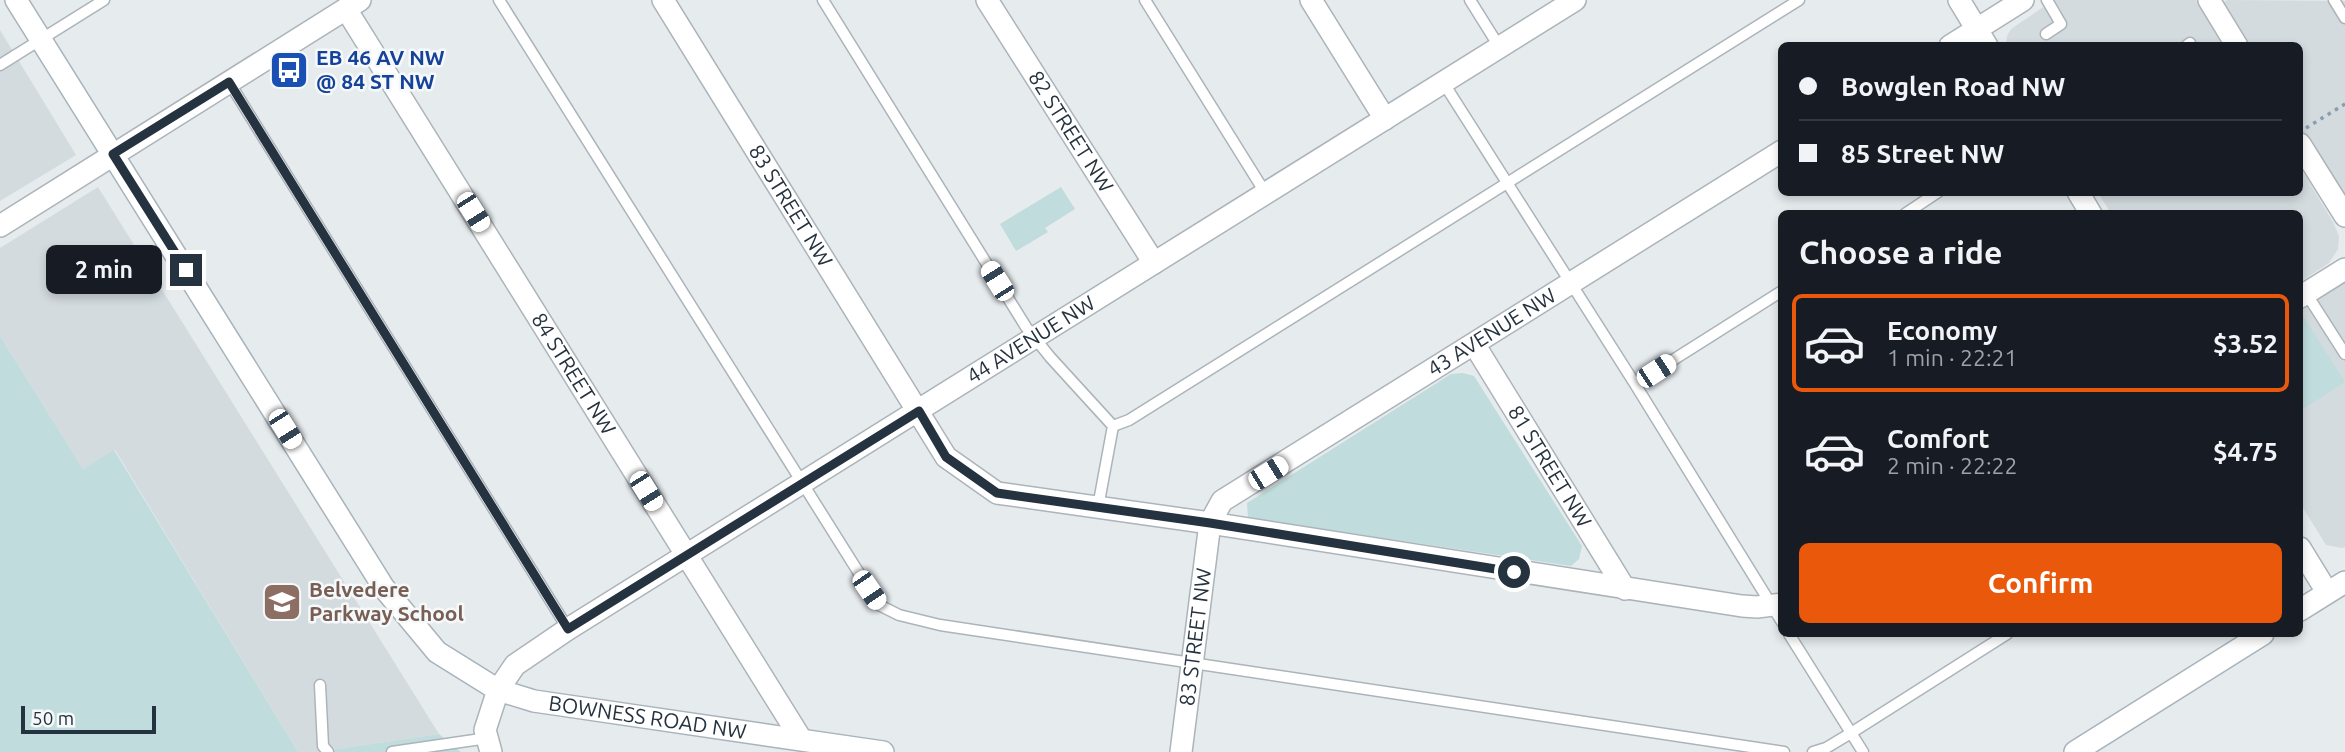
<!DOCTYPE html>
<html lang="en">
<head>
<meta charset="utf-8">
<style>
  :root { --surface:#171b24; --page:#20242c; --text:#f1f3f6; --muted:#9ea1a6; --line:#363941; --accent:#ea580c }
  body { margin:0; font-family:Ubuntu,sans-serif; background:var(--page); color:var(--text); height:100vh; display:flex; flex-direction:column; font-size:26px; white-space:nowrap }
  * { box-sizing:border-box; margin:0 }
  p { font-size:23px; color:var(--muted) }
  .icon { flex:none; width:38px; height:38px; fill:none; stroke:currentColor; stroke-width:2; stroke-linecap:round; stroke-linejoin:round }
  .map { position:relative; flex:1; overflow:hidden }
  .details { position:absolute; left:1778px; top:210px; width:525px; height:427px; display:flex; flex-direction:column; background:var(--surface); border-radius:10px; box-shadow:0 4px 10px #0003 }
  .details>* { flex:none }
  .top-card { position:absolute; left:1778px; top:42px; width:525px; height:154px; border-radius:10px; box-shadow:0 4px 10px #0003; display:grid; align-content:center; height:154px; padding:0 21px; background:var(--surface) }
  .scale { position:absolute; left:21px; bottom:18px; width:135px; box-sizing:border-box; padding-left:7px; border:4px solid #25323f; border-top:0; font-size:19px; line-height:24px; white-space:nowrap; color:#25323f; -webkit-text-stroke:5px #f6f9fa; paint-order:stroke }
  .end { position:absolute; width:32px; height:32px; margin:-16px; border:9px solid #25323f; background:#fff; box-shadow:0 0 0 4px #fff }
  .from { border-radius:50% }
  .bubble { position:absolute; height:49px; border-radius:10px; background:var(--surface); box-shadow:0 4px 10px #0003; font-size:23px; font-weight:700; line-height:49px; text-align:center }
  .car { position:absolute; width:21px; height:42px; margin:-21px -10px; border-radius:9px; box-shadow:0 0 5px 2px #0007; background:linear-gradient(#fff 24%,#345 0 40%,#fff 0 76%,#345 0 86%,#fff 0) }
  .top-card b { display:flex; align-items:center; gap:24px; height:66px; font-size:26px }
  .top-card b+b { border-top:2px solid var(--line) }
  .top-card i { width:18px; height:18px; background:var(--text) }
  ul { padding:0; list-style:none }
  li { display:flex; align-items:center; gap:21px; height:98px; margin:0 14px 10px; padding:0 7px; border:4px solid transparent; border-radius:10px }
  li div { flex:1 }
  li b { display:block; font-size:26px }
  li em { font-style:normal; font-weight:700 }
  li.active { border-color:var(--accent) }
  li>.icon { width:63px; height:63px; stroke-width:1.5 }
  h2 { padding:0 21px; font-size:32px; line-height:84px }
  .action { display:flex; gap:14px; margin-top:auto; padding:14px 21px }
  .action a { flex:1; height:80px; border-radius:10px; background:var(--accent); color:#fff; font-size:28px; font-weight:700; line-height:80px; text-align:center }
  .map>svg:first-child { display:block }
</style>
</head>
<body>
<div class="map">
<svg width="2345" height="752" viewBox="0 0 2345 752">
  <rect width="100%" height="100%" fill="#e6ebee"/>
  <!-- built -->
  <path fill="#d4dbde" d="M2054,0H2196L2224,45L2006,46L2007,36L2011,29Z
    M2227,0L2345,1V202L2300,129V46L2248,45L2222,3Z
    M0,30L76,155L0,201Z
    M2300,167L2333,222L2339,236L2338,249L2329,263L2300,282V214L2111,213L2098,193L2300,192Z
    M98,187L439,734L317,752H298L115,450L83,469L0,336V248Z
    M2345,279V547L2342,548L2326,545L2300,503V307Z"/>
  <!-- green -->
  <path fill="#c0dcdd" d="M1061,187L1075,209L1045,228L1048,232L1016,251L1000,224Z
    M2300,311L2345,382L2300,411Z
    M0,336L83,469L114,450L298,752H0Z
    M1463,373L1474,376L1582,546L1579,559L1571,566L1248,518L1247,503L1451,374Z
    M439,734L461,752H317Z"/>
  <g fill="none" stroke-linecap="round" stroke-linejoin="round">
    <!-- lane casing -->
    <g stroke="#acb4ba" stroke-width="13">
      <path id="lane" d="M499,0L879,605L899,615L940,625L1784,752
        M823,0L1026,327L1050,357L1113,426L1129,420L1799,0
        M1145,0L1266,194
        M1470,0L1500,48
        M2334,0L2345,18
        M2046,34L2061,24L2047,0
        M2186,46L2190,43
        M0,65L104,0
        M229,82L568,629
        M1443,82L1635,384L1782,622
        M1905,214L1938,192
        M2306,293L2345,354
        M1635,384L1782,291
        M1098,507L1113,426
        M1789,634L1863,752
        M320,685L323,746L328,752
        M392,752L488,738
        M1813,752L1826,748L1851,733L2007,634"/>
    </g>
    <!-- street casing -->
    <g stroke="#acb4ba" stroke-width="24">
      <g id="street">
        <path id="s1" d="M663,0L946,457L997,493L1210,523L1742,606L1757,607L1782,604"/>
        <path id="s2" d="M987,0L1154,263"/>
        <path d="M1311,0L1385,119"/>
        <path d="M1959,0L1987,46"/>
        <path d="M2209,0L2237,46"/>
        <path id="s3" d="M346,9L801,739"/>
        <path d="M1950,46L2023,0"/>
        <path d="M2300,144L2345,216"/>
        <path d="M2078,192L2091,214"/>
        <path d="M0,226L360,0"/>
        <path d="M2300,297L2345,269"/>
        <path id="s4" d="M1474,344L1625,589"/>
        <path d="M2300,548L2327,592"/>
        <path id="s5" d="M491,752L485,730L498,690L515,665L568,629L1575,0"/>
        <path id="s6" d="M1181,752L1210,523L1222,501L1782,151"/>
      </g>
    </g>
    <!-- secondary casing -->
    <g stroke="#a8b3bc" stroke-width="24">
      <g id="secondary">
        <path id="s7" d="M16,0L384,588L437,652L498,690L534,701L883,752"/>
        <path d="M2300,610L2345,582"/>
        <path d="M2075,752L2263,634"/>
      </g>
    </g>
    <!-- path -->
    <path stroke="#889eaf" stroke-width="3.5" stroke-dasharray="3.5 5" stroke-linecap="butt" d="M2306,128L2345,104"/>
    <!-- lane -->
    <use href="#lane" stroke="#fff" stroke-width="10"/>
    <!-- street -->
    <use href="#street" stroke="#fff" stroke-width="21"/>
    <!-- secondary -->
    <use href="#secondary" stroke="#fff" stroke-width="21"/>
  </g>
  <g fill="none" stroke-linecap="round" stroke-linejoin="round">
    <!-- route -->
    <path stroke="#25323f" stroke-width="9" d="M186,270L113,154L229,82L568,629L919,411L946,457L997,493L1210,523L1514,572"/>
  </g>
  <!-- icons -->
  <defs>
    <g id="bus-square" transform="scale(2.0125)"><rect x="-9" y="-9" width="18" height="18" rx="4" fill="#1a4fb4" stroke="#f6f9fa"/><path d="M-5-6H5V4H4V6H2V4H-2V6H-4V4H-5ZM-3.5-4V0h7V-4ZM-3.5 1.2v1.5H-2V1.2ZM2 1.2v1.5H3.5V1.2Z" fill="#fff"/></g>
    <g id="school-square" transform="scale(2.0125)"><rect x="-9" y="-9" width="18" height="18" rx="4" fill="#8d6e63" stroke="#f6f9fa"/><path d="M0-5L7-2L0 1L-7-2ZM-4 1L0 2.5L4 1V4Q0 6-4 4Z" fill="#fff"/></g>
  </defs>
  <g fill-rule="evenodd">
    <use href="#bus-square" x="289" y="70"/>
    <use href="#school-square" x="282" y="602"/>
  </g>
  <g text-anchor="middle" stroke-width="5" stroke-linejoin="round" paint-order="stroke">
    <!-- transit labels -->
    <g font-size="21" font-weight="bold" fill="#164399" stroke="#f6f9fa" text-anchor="start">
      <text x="316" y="65">EB 46 AV NW<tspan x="316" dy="24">@ 84 ST NW</tspan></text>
    </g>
    <!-- street labels -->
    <g font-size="21" fill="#25323f" stroke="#f6f9fa">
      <text dy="7" stroke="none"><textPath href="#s2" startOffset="156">82 STREET NW</textPath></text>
      <text dy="7" stroke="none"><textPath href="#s1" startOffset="242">83 STREET NW</textPath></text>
      <text dy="7" stroke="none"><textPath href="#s6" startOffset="574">43 AVENUE NW</textPath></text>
      <text dy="7" stroke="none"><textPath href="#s5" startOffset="705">44 AVENUE NW</textPath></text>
      <text dy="7" stroke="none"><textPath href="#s3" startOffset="430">84 STREET NW</textPath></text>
      <text dy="7" stroke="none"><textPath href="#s4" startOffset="144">81 STREET NW</textPath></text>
      <text dy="7" stroke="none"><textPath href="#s6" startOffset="116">83 STREET NW</textPath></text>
      <text dy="7" stroke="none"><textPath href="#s7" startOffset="1001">BOWNESS ROAD NW</textPath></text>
    </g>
    <!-- education labels -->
    <g font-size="21" font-weight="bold" fill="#785e54" stroke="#f6f9fa" text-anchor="start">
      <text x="309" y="597">Belvedere<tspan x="309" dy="24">Parkway School</tspan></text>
    </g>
  </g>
</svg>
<div class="scale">50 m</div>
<i class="end from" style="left:1514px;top:572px"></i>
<i class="end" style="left:186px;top:270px"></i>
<div class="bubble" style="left:46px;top:245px;width:116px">2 min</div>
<i class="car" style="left:473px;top:212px;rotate:148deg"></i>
<i class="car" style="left:997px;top:281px;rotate:328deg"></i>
<i class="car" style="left:1656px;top:371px;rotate:57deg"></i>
<i class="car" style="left:285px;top:429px;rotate:148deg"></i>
<i class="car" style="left:1268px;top:473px;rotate:58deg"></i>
<i class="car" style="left:646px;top:491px;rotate:148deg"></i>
<i class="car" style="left:869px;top:590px;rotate:146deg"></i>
<div class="top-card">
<b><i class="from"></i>Bowglen Road NW</b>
<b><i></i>85 Street NW</b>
</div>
<section class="details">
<h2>Choose a ride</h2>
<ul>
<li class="active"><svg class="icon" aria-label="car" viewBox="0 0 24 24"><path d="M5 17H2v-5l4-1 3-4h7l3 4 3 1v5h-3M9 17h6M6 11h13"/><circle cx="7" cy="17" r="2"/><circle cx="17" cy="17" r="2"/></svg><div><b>Economy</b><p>1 min · 22:21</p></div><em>$3.52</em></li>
<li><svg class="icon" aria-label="car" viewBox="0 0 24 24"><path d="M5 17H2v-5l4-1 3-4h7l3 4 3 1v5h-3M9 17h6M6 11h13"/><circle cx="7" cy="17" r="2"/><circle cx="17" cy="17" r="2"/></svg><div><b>Comfort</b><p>2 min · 22:22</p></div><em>$4.75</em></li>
</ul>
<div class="action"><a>Confirm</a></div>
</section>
</div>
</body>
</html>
